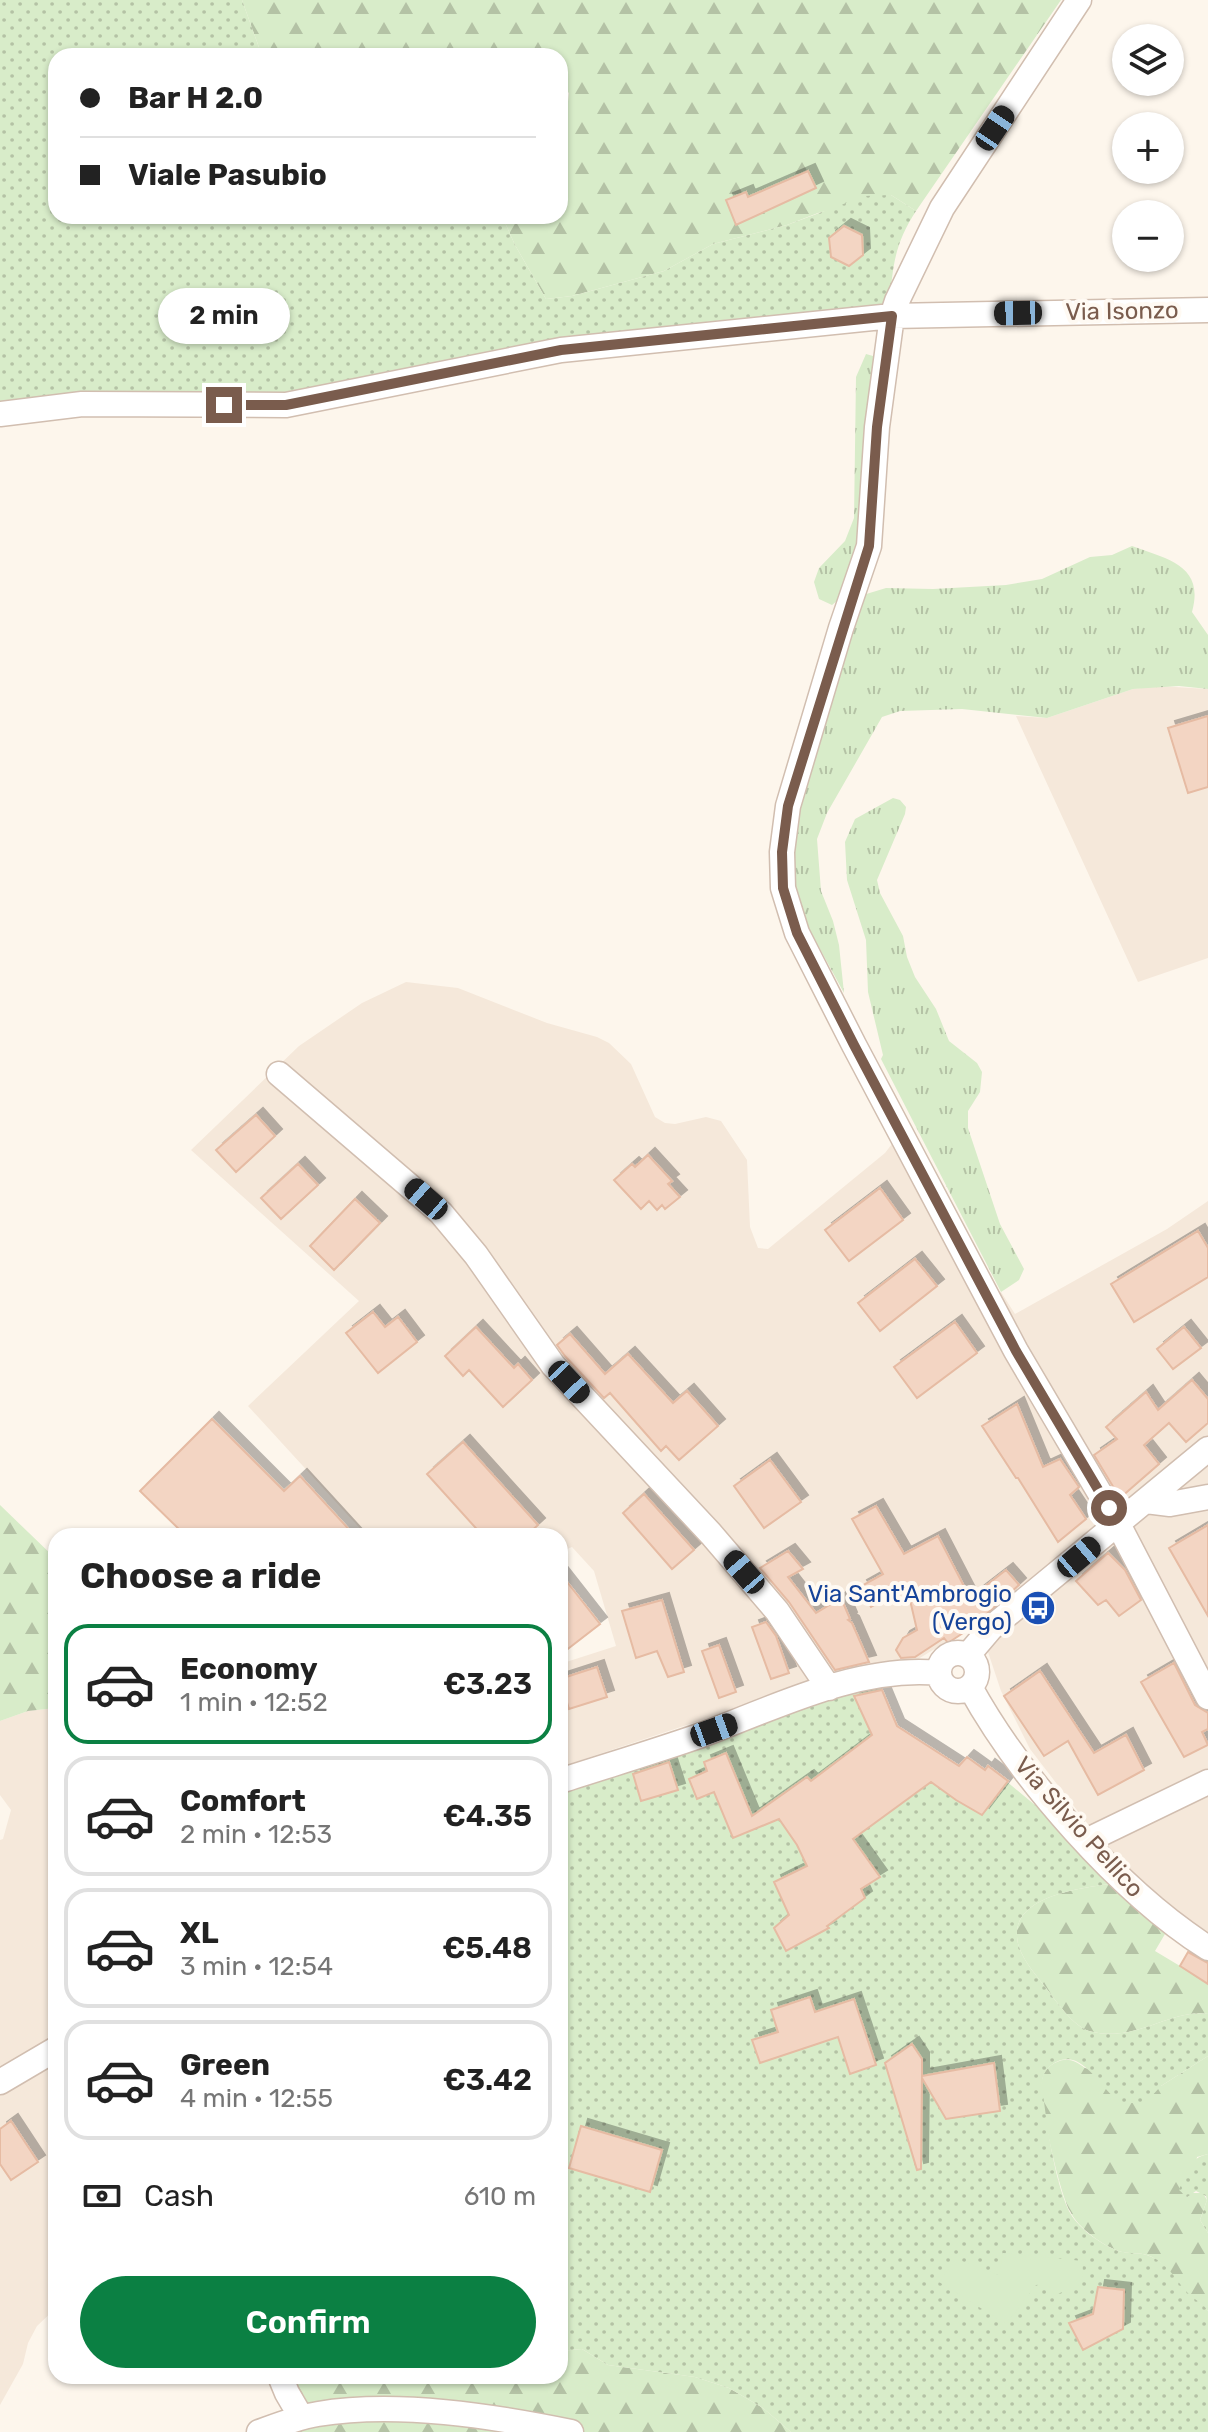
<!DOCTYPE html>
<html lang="en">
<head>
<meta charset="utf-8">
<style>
  :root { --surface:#fff; --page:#f2f2f2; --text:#222; --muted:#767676; --line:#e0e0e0; --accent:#0b8043 }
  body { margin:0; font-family:Rubik,sans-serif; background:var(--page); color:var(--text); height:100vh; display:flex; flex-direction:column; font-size:30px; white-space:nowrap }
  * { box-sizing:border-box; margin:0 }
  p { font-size:26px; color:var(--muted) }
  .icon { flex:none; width:44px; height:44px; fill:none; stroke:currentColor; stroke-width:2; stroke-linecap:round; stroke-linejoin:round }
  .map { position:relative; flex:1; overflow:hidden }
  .sheet { position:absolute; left:48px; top:1528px; width:520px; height:856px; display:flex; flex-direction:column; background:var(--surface); border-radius:24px; box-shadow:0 2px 6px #0004 }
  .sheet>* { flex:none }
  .guide { position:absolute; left:48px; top:48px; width:520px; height:176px; border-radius:24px; box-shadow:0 2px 6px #0004; display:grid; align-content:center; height:176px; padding:0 32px; background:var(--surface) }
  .controls { position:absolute; left:1112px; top:24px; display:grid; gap:16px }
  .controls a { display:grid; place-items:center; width:72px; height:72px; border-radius:50%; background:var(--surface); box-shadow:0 2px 6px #0004; font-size:40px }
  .end { position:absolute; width:36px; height:36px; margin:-18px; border:10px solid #7a5c4d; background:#fff; box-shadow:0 0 0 4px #fff }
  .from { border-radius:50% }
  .bubble { position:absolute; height:56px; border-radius:28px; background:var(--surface); box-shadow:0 2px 6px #0004; font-size:26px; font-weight:600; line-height:56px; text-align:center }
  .car { position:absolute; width:24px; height:48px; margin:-24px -12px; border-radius:10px; box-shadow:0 0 6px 2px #0007; background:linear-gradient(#222 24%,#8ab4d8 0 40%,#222 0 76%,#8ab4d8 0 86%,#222 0) }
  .guide b { display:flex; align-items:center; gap:28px; height:76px; font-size:30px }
  .guide b+b { border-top:2px solid var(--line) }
  .guide i { width:20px; height:20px; background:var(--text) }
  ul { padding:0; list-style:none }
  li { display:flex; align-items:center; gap:24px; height:120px; margin:0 16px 12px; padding:0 16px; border:4px solid var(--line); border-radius:24px }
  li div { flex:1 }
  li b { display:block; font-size:30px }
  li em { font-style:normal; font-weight:600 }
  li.on { border-color:var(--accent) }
  li>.icon { width:72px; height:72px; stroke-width:1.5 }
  h2 { padding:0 32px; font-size:36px; line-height:96px }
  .pay { display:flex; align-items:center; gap:20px; height:88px; padding:0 32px; font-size:30px }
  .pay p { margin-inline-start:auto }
  .cta { display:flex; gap:16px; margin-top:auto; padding:16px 32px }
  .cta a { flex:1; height:92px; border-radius:48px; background:var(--accent); color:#fff; font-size:32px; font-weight:600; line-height:92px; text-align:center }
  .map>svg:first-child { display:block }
</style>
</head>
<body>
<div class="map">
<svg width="1208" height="2432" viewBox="0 0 1208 2432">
  <defs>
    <pattern id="grass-tufts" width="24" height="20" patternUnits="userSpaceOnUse" patternTransform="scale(2)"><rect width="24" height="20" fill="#d8ecc9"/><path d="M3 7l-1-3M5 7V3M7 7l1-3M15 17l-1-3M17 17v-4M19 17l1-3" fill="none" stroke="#b4c2a5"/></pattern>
    <pattern id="forest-firs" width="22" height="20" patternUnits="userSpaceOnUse" patternTransform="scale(2)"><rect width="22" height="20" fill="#d8ecc9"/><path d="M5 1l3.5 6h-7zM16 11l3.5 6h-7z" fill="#b4c2a5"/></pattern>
    <pattern id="garden-dots" width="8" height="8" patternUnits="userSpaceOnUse" patternTransform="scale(2)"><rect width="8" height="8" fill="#d8ecc9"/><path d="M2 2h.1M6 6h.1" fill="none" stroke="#b4c2a5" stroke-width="1.8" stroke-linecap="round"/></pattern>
    <filter id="shadow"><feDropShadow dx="7" dy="-7" stdDeviation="0" flood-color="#0004"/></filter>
  </defs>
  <rect width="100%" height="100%" fill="#fdf6ec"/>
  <!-- residential -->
  <path fill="#f5e8da" d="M1159,686L1208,689V958L1138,982L1016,716L1047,718L1133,689Z
    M406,982L458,988L547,1023L597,1037L609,1043L631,1064L655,1117L665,1123L675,1124L706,1117L721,1121L747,1160L750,1227L758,1248L768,1249L885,1153L895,1140L982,1303L1001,1292L1015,1314L1167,1229L1208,1201V1937L1123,1870L1030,1749L1001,1691L988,1652L994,1635L985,1618L915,1661L826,1675L723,1713L560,1767V1664L616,1646L594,1571L572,1547L560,1552V1536H367L248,1406L359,1301L191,1150L299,1046L362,1003Z
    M56,1708V2308L37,2326L28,2343L23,2364L0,2405V1840L3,1839L11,1810L0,1795V1721L28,1711Z"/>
  <!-- grass -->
  <path fill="url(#grass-tufts)" d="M866,354L880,358L865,543L849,591L832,605L819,599L814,582L819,568L845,541L854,518L856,377Z
    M1132,546C1167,559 1205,565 1192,612L1208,635V689L1179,686L1133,689L1047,718L962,709L900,711L882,717L827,813L817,839L821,891L833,921L839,945L844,993L808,927L796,886L792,841L799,791L863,595L886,588L933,589L1006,585L1042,579L1090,557L1112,555Z
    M893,798L900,800L906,807L905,814L877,880L880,893L903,936L907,957L915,977L936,1009L949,1041L977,1063L982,1072L980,1092L968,1111V1128L1000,1224L1024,1269L1019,1280L1001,1292L881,1059L883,1055L868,992L866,940L847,880L845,842L855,819Z"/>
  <!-- forest -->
  <path fill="url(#forest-firs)" d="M242,0H1061L916,211L891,195L818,213L787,225L713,244L664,271L572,296L546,299L515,245L502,216H560V146L563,143L569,93L560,84V56H262Z
    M0,1505L56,1559V1708L28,1711L0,1721Z
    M1117,1883L1165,1934L1155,1951L1180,1966L1190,1950L1208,1960V2014C1171,2008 1136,2044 1089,2031C1072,2025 1057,2002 1046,1988C1037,1976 1024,1962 1019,1947C1003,1895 1083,1888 1117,1883Z
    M1208,2056V2154L1197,2157L1192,2193H1203L1207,2200L1200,2220L1208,2233V2311C1202,2303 1197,2302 1190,2296C1176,2284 1170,2266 1152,2257C1143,2252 1132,2254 1122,2252C1104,2247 1078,2228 1070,2211C1059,2191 1039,2102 1042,2080C1043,2072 1049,2065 1057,2062C1067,2057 1076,2061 1085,2068L1161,2086Z
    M582,2349L608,2365L695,2377L729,2388L763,2408L791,2432H259L301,2417L280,2376H560V2351Z"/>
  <!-- garden -->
  <path fill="url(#garden-dots)" d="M0,0H242L262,56H56V216H502L515,245L546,299L572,296L664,271L713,244L787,225L865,196L891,195L916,211C895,243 892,267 890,305L724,320L560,339L285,394L0,402Z
    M878,1682L897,1726L958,1766L967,1757L984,1770L988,1766L1047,1815L1117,1883C1083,1888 1003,1895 1019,1947C1024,1962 1037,1976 1046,1988C1057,2002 1072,2025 1089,2031C1136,2044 1171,2008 1208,2014V2056L1161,2086L1149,2099L1141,2103H1121C1105,2092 1093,2069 1076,2061C1060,2054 1041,2068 1042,2085C1046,2120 1054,2179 1069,2211C1077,2227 1099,2243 1116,2250C1127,2255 1140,2251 1152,2257C1168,2264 1175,2279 1186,2291C1193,2300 1202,2301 1208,2311V2432H791L763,2408L729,2388L695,2377L608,2365L582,2349L560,2351V1783Z
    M1208,2154V2233L1200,2220L1207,2200L1206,2196L1196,2191L1187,2197L1179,2190C1186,2173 1189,2158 1208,2154Z"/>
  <!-- pitch -->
  <path fill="#d8ecc9" d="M1003,2253L1083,2261L1082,2284L1055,2295L1047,2284L1036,2285L1006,2324L939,2282L956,2259L999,2275Z"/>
  <!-- building -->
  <path fill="#f3d5c3" stroke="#e6bba3" stroke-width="2" filter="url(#shadow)" d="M808,171L816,188L736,225L726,200L746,192L748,197Z
    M844,226L862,235L863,255L849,266L831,257L829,238Z
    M1208,716V787L1188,793L1168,728Z
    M256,1115L275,1136L236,1172L216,1150Z
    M648,1155L672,1181L668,1184L680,1197L665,1209L662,1205L657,1210L649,1201L641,1209L614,1180L632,1164L635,1167Z
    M298,1164L318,1185L281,1219L261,1198Z
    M880,1188L903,1220L849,1261L825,1230Z
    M355,1199L380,1223L334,1270L310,1246Z
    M1198,1231L1208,1248V1277L1134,1322L1111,1284Z
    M915,1259L937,1286L880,1331L858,1303Z
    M373,1312L385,1327L398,1317L417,1342L378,1373L346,1333Z
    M955,1322L977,1353L917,1398L894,1367Z
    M476,1327L514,1368L518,1364L532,1380L503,1407L469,1370L463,1376L445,1356Z
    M1184,1327L1201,1348L1173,1369L1157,1349Z
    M570,1334L605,1374L628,1354L673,1403L687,1391L718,1426L679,1460L666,1446L661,1451L610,1393L604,1398L565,1356L557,1345Z
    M1192,1380L1208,1399V1423L1186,1442L1169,1423L1144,1445L1159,1464L1120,1498L1094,1455L1117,1439L1106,1427L1146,1392L1158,1410Z
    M1017,1404L1043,1467L1060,1459L1079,1487L1070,1495L1086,1519L1058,1542L1018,1478H1016L982,1426Z
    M212,1419L284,1491L300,1476L355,1536H186L140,1491Z
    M463,1442L538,1525L526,1536H483L427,1474Z
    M770,1460L801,1502L764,1528L734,1486Z
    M644,1494L694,1550L672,1569L623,1513Z
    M876,1506L904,1554L938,1536L970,1598L1006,1570L1019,1585L972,1627L948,1643L944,1638L915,1657L901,1658L896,1650L903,1638L917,1630L907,1587L871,1607L860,1587L883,1574L852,1519Z
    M1208,1525V1616L1169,1548Z
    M788,1551L803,1569L788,1577L816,1613L841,1598L850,1619L848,1620L852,1623L869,1662L835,1670L789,1602L760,1568Z
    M1108,1553L1125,1570L1141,1600L1119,1616L1106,1600L1098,1605L1076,1581Z
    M560,1573L600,1624L560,1655Z
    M662,1600L684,1672L668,1677L657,1651L636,1658L622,1611Z
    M766,1622L776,1636L789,1673L771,1679L752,1627Z
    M719,1645L736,1692L719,1698L702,1651Z
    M1174,1663L1195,1705L1208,1713V1729L1202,1732L1208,1745L1184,1757L1141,1682Z
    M597,1667L607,1697L569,1709L560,1679Z
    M1040,1671L1094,1753L1126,1735L1144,1770L1098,1795L1068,1741L1044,1756L1004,1696Z
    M882,1690L897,1726L959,1766L967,1757L985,1770L988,1766L1008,1781L982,1815L956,1800L931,1782L853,1839L880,1877L861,1889L865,1898L827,1926L829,1928L786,1951L774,1928L789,1915L774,1882L807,1866L797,1845L779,1819L733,1838L714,1792L697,1799L689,1779L707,1771L704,1762L726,1753L752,1816L807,1777L811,1781L872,1735L854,1696Z
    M669,1762L678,1790L641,1801L633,1774Z
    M1188,1952L1208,1963V1984L1180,1966Z
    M810,1997L815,2012L854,1999L876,2065L850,2074L838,2037L760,2063L752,2040L778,2032L771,2010Z
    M912,2044L922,2059V2076L994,2063L1000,2111L946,2119L922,2078L921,2169L917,2170L885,2063Z
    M11,2121L38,2162L11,2180L0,2164V2129Z
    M581,2126L662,2150L650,2192L569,2168Z
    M1098,2287L1124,2290L1123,2329L1083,2350L1069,2323L1093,2314Z"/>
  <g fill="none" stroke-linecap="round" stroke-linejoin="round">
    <!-- minor casing -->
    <g stroke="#d1beb0" stroke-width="27">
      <path id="minor" d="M1079,0L942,208L897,301L892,316L877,427L869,546L841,628L788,806L782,852L783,888L797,933L854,1045L1016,1351L1118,1524L1208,1697
        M0,414L82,404L286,405L561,350L892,316L1208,310
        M279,1074L441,1213L476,1255L553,1365L711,1534L777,1611L829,1688
        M1146,1501L1170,1504L1208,1497
        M939 1672a19 19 0 1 1 38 0a19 19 0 1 1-38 0Z
        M968,1655L991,1628L1208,1449
        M970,1687C1020,1778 1120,1892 1208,1948
        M560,1781C606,1766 653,1752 699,1736C774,1708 858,1665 939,1673
        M1086,1841L1208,1782
        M0,2082L56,2049
        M280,2376L287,2393L301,2417
        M259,2432C278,2425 298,2417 318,2414C397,2401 493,2416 571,2432"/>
    </g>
    <!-- minor -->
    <use href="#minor" stroke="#fff" stroke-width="24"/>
  </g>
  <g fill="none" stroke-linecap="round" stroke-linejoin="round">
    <!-- route -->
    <path stroke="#7a5c4d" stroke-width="10" d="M224,405H286L561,350L892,316L877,427L869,546L788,806L782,852L783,888L797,933L854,1045L1016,1351L1109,1508"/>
  </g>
  <!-- icons -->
  <defs>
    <g id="bus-disc" transform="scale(1.8)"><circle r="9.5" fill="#1a4fb4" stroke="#fffaf3"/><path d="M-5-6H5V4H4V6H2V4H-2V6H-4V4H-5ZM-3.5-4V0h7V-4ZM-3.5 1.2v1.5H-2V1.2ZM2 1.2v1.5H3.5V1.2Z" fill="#fff"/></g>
  </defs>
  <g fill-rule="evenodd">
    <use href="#bus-disc" x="1038" y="1608"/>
  </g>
  <g text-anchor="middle" stroke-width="8" stroke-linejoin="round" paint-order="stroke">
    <!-- street labels -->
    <g font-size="24" fill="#7a5c4d" stroke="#fffaf3">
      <text transform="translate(1122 311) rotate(-1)" y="8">Via Isonzo</text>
      <text transform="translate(1079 1827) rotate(48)" y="8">Via Silvio Pellico</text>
    </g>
    <!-- transit labels -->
    <g font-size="24" fill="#164399" stroke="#fffaf3" text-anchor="end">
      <text x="1012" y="1602">Via Sant'Ambrogio<tspan x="1012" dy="28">(Vergo)</tspan></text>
    </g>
  </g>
</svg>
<div class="controls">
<a><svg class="icon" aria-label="layers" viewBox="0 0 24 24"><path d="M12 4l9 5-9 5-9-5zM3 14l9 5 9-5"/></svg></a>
<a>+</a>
<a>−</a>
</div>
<i class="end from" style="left:1109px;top:1508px"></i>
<i class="end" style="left:224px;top:405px"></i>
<div class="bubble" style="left:158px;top:288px;width:132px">2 min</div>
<i class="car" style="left:995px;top:128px;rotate:34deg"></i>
<i class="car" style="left:1018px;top:313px;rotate:269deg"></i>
<i class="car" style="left:426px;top:1199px;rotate:311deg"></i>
<i class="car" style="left:569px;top:1382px;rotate:137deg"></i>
<i class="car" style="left:1079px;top:1557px;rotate:50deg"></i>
<i class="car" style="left:744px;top:1572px;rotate:319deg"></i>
<i class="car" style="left:714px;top:1730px;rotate:70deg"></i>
<div class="guide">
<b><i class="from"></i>Bar H 2.0</b>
<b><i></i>Viale Pasubio</b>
</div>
<section class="sheet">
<h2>Choose a ride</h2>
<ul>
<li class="on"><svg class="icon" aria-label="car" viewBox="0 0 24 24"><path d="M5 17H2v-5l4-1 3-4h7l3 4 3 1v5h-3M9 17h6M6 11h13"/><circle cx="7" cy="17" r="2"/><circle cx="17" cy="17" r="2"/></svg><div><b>Economy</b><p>1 min · 12:52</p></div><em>€3.23</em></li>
<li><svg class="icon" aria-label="car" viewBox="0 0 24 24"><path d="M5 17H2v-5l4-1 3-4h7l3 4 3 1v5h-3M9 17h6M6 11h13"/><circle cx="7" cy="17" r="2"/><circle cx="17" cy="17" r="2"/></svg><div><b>Comfort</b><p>2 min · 12:53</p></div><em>€4.35</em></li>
<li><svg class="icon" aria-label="car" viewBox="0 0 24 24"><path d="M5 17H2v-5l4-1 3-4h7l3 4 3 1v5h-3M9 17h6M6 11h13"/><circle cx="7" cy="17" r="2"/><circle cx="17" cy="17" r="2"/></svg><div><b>XL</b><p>3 min · 12:54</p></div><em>€5.48</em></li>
<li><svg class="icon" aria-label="car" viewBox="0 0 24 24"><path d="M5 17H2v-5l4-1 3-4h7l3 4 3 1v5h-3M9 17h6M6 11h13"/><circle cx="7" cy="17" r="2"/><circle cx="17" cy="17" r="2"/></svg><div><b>Green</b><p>4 min · 12:55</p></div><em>€3.42</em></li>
</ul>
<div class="pay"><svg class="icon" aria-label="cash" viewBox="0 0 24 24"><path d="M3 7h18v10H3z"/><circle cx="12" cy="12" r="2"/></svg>Cash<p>610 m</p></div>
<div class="cta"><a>Confirm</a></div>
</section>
</div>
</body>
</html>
